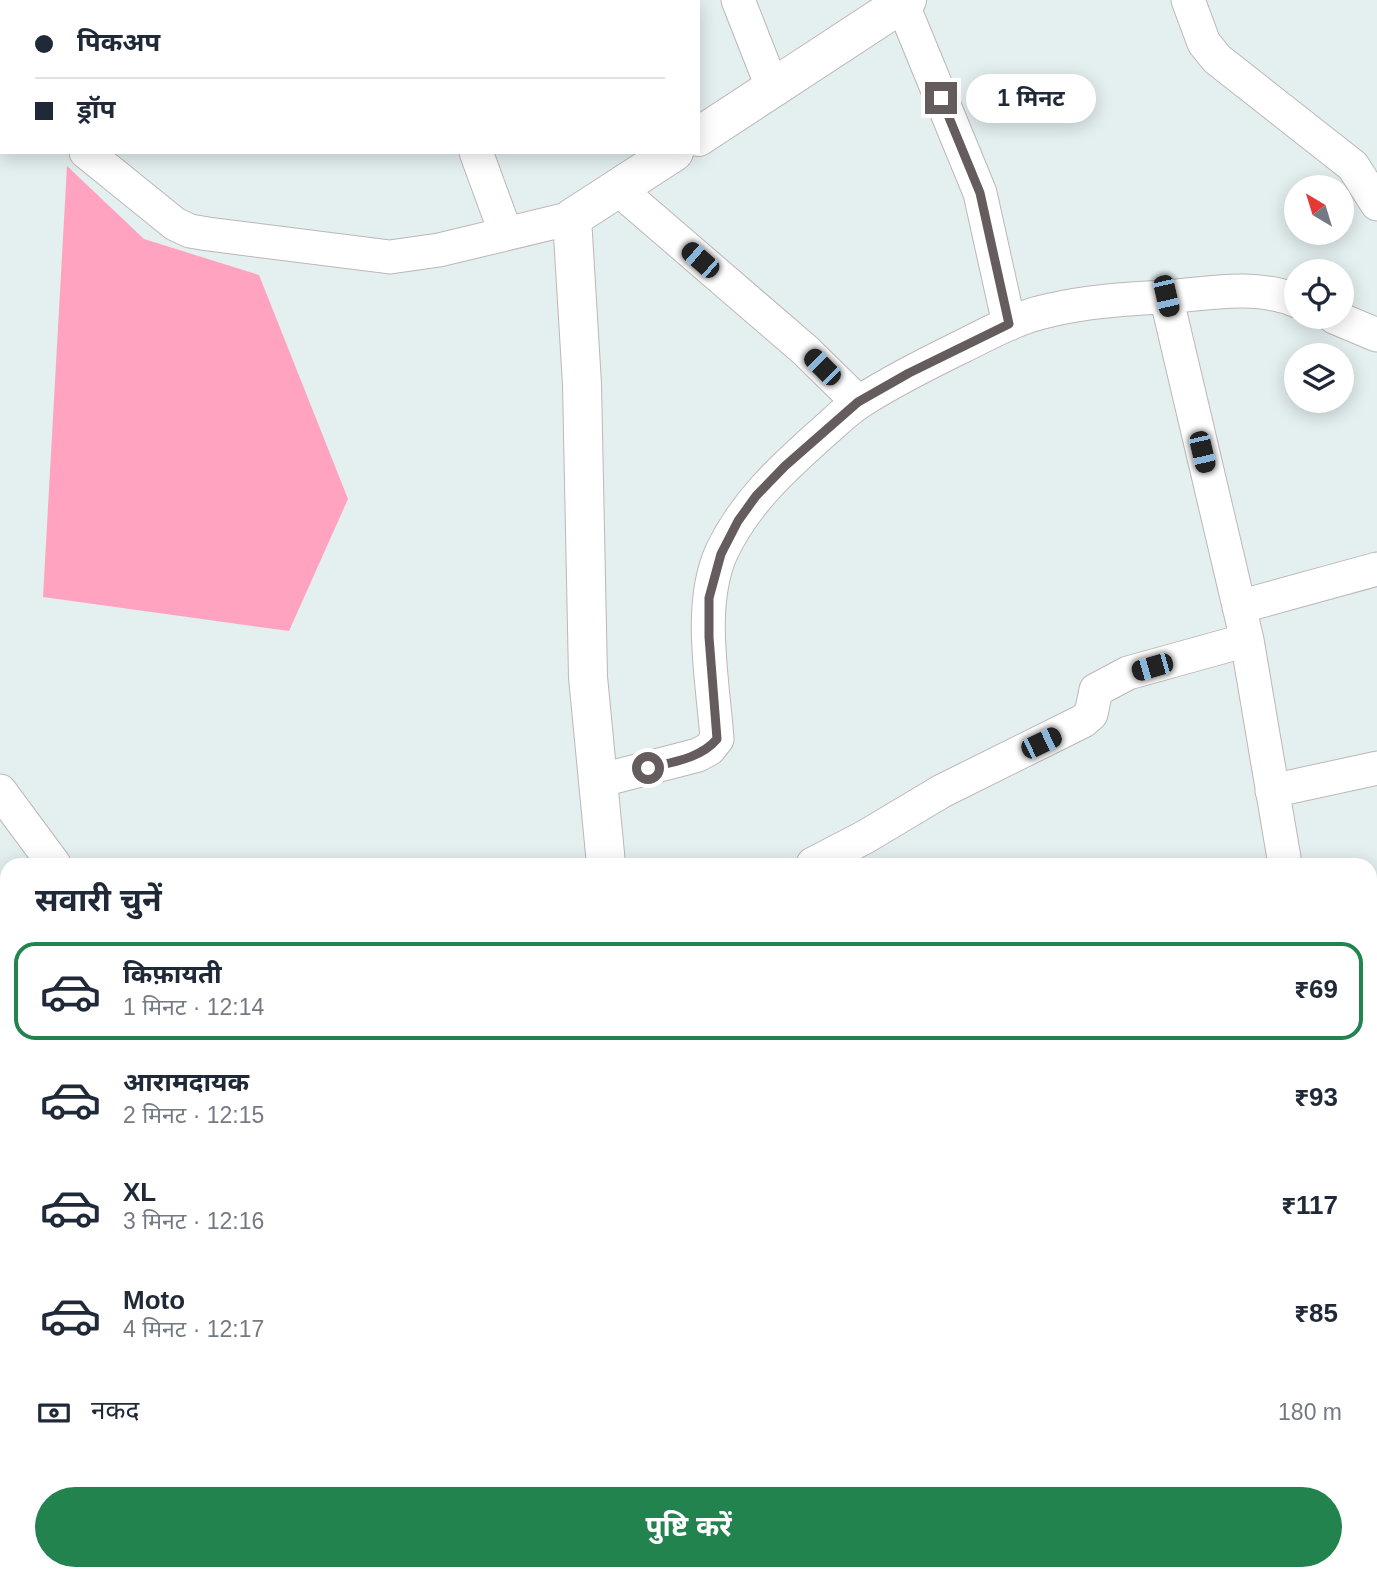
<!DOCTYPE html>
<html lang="hi">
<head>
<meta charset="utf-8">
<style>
  :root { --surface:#fff; --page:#f6f6f7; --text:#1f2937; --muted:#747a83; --line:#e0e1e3; --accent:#23834e }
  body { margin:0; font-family:Helvetica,"Noto Sans Devanagari",sans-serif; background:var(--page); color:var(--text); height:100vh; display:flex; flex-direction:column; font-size:26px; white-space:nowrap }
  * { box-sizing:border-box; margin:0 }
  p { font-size:23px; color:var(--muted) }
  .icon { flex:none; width:38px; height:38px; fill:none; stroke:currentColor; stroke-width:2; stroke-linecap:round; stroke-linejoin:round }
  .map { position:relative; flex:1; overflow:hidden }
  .panel { position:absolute; left:0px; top:858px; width:1377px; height:723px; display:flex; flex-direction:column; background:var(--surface); border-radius:21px 21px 0 0; box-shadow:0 4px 18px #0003 }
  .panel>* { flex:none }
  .top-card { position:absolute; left:0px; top:0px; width:700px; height:154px; box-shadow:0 4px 18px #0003; display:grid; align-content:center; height:154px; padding:0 35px; background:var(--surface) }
  .needle { width:46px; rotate:322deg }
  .tools { position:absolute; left:1284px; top:175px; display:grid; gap:14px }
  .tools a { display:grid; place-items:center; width:70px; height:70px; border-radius:50%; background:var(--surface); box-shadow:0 4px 18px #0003; font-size:35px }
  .end { position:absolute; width:32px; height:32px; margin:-16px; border:9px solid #655c5d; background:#fff; box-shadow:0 0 0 4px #fff }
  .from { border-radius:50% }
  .bubble { position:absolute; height:49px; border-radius:24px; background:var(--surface); box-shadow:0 4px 18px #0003; font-size:23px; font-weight:700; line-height:49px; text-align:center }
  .car { position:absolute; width:21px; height:42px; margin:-21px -10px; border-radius:9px; box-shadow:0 0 5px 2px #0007; background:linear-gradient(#222 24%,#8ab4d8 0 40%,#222 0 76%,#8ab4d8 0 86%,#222 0) }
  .top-card b { display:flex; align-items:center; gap:24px; height:66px; font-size:26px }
  .top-card b+b { border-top:2px solid var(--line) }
  .top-card i { width:18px; height:18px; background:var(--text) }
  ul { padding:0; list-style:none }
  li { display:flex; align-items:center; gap:21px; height:98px; margin:0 14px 10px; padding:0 21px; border:4px solid transparent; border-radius:21px }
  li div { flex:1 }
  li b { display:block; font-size:26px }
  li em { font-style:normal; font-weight:700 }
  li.active { border-color:var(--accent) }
  li>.icon { width:63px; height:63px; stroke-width:1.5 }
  h2 { padding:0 35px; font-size:32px; line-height:84px }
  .pay { display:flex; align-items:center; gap:18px; height:77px; padding:0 35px; font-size:26px }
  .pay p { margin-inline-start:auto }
  .cta { display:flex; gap:14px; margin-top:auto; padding:14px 35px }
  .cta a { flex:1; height:80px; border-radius:42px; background:var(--accent); color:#fff; font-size:28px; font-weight:700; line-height:80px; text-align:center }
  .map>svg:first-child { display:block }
</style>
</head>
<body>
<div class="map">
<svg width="1377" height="1580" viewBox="0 0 1377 1580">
  <rect width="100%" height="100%" fill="#e4efef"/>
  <!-- water -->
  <path fill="#ffa3c0" d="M67,166L144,239L259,275L348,499L289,631L43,597Z
    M7,1140V1410L0,1405V1144Z"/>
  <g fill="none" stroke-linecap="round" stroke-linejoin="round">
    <!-- minor casing -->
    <g stroke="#beb6b7" stroke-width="35">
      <path id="minor" d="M419,0L420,2
        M738,0L773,89
        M1188,0L1204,43L1217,59L1353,166L1377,204
        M902,3L980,193L1009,324
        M0,107H2
        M86,152L175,224L190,231L208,234L390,257L439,250L572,218
        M476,152L506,234
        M617,188L805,350L858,402
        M1166,296L1247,640L1285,864
        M1334,317L1377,335
        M1239,607L1377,569
        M598,781L698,755L709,749L717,739C713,681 697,605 722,551C745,503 781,470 820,435C833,424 846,410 861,401C894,380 928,363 963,346C991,332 1020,316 1051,310C1094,300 1133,299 1177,296C1216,292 1259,285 1297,301
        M0,791L54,864
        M1272,791L1377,768
        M813,864L865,837L942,791L1083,721L1091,714L1096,690L1128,673L1247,640
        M1370,934L1377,932
        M0,1107L7,1103
        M1370,1254L1377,1251
        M1370,1355L1377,1354
        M1370,1506L1377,1505
        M310,1580V1573
        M469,1580L479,1573"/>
    </g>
    <!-- tertiary casing -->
    <g stroke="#beb6b7" stroke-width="40">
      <path id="tertiary" d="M698,137L907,0
        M606,864L588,677L582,384L572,218L674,152
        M644,1573L646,1580"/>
    </g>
    <!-- minor -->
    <use href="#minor" stroke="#fff" stroke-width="33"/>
    <!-- tertiary -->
    <use href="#tertiary" stroke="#fff" stroke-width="38"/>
  </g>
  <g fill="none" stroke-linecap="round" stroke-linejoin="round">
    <!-- route -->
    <path stroke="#655c5d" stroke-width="9" d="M648,768C672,762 700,759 717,739L709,637V598L721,554L738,521L756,496L785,466L858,402L909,373L1009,324L980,193L941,98"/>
  </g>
</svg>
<div class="tools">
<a><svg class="needle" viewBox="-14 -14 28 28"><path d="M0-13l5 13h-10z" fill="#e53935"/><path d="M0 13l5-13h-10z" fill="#747a83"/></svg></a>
<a><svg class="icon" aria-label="locate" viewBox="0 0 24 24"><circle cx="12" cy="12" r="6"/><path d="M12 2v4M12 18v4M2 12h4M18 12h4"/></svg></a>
<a><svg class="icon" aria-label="layers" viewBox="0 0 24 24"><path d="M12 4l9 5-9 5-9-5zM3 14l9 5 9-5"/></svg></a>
</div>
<i class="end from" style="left:648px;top:768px"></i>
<i class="end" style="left:941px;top:98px"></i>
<div class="bubble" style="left:966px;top:74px;width:130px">1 मिनट</div>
<i class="car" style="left:700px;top:260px;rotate:311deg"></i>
<i class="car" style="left:1166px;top:296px;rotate:167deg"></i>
<i class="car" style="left:822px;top:367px;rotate:315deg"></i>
<i class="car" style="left:1202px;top:452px;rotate:167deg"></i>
<i class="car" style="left:1152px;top:667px;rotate:254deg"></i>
<i class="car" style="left:1041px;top:743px;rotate:64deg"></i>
<div class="top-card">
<b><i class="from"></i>पिकअप</b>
<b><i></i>ड्रॉप</b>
</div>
<section class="panel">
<h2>सवारी चुनें</h2>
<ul>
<li class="active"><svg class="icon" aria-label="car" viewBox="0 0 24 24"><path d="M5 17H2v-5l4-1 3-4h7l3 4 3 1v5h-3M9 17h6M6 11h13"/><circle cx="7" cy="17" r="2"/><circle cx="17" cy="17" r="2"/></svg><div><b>किफ़ायती</b><p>1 मिनट · 12:14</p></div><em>₹69</em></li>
<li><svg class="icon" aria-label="car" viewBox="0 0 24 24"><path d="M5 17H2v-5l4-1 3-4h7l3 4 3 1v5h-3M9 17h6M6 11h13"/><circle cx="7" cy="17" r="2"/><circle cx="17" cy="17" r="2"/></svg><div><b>आरामदायक</b><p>2 मिनट · 12:15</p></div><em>₹93</em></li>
<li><svg class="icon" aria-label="car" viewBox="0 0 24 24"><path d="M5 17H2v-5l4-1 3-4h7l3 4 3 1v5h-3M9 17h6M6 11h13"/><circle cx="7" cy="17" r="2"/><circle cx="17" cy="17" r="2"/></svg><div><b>XL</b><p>3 मिनट · 12:16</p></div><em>₹117</em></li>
<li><svg class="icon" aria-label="car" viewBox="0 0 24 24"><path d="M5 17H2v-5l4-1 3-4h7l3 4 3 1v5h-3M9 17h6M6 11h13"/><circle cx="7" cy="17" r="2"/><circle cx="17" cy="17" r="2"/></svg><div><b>Moto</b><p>4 मिनट · 12:17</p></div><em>₹85</em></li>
</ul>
<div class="pay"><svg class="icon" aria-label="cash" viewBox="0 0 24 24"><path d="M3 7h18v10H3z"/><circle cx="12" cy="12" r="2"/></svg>नकद<p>180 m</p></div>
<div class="cta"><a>पुष्टि करें</a></div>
</section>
</div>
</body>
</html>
